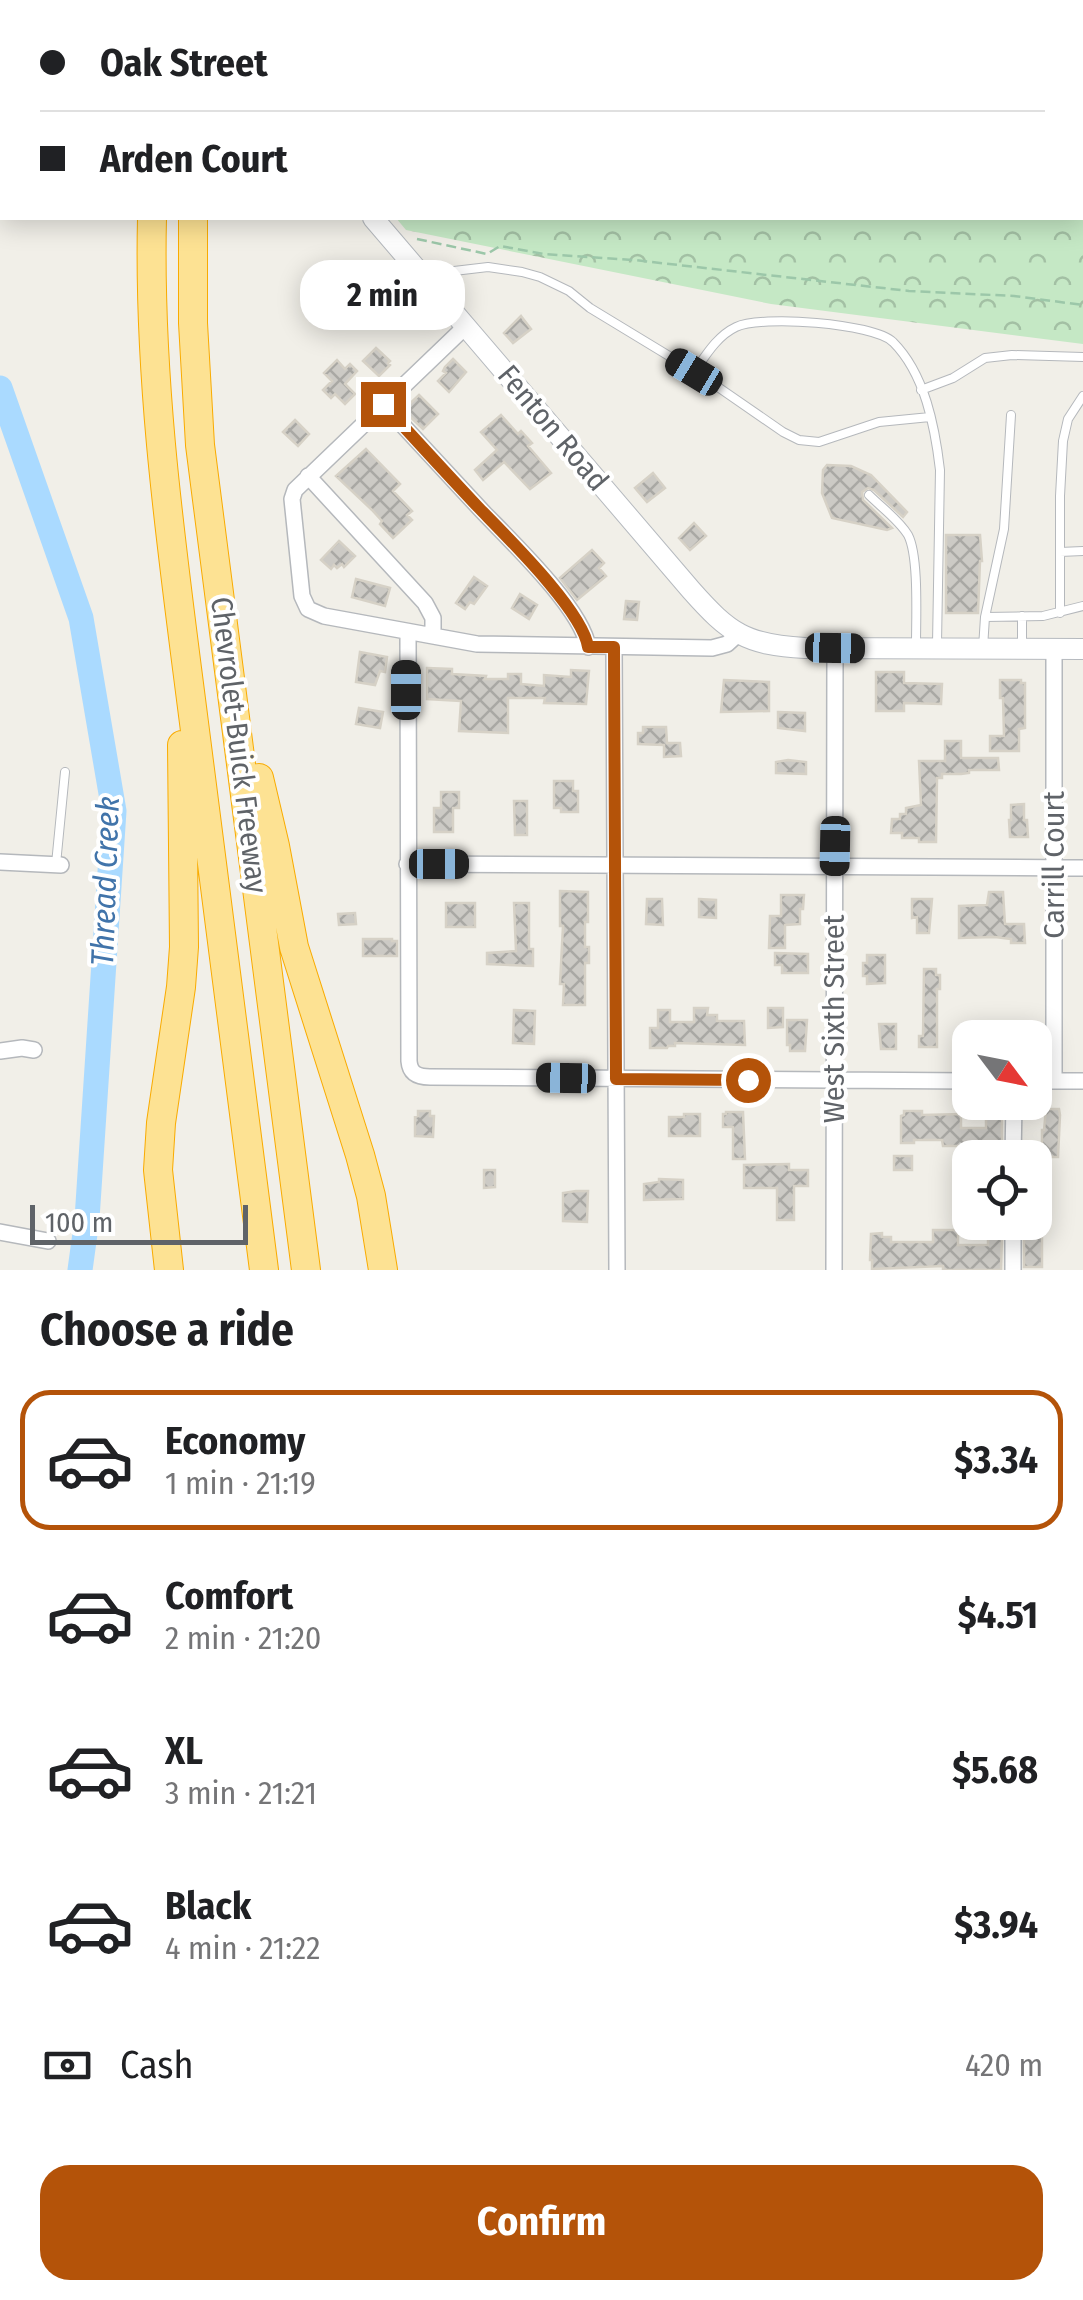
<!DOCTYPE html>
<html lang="en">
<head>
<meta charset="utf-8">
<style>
  :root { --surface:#fff; --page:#f6f6f6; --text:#202124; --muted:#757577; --line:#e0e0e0; --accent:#b45309 }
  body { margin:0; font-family:"Fira Sans Condensed",sans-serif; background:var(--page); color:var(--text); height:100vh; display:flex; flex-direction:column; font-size:38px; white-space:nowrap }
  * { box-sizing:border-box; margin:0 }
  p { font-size:32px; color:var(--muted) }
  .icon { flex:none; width:55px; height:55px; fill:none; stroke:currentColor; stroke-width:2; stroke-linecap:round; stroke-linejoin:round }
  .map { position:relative; height:1270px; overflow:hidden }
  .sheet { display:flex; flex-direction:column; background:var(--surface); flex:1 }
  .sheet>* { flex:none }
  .banner { position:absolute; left:0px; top:0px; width:1085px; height:220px; box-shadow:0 5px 25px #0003; display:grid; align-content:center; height:220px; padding:0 40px; background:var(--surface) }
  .needle { width:65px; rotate:122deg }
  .fabs { position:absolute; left:952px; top:1020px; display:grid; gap:20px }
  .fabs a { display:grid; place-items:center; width:100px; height:100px; border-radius:20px; background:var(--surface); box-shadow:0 5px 25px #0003; font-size:50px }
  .scale { position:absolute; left:30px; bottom:25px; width:218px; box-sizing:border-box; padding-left:10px; border:5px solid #5f6368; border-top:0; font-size:28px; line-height:35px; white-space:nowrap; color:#5f6368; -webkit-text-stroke:8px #fff; paint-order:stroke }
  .end { position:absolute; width:45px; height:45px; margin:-22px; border:12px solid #b45309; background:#fff; box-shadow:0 0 0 5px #fff }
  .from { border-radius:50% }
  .bubble { position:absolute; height:70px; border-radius:30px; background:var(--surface); box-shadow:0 5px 25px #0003; font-size:32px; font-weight:700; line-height:70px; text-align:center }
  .car { position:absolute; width:30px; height:60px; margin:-30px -15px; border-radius:12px; box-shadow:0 0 8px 2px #0007; background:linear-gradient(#222 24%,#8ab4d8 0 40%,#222 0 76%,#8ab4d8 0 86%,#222 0) }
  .banner b { display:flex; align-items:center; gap:35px; height:95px; font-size:38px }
  .banner b+b { border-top:2px solid var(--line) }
  .banner i { width:25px; height:25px; background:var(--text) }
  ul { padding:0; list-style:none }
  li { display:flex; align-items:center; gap:30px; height:140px; margin:0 20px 15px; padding:0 20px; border:5px solid transparent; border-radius:30px }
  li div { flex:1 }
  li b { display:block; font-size:38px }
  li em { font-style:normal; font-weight:700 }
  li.on { border-color:var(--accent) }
  li>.icon { width:90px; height:90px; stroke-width:1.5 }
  h2 { padding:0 40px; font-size:45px; line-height:120px }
  .pay { display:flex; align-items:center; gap:25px; height:110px; padding:0 40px; font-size:38px }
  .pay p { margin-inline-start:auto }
  .button { display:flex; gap:20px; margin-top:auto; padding:20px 40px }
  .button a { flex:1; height:115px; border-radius:30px; background:var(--accent); color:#fff; font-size:40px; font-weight:700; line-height:115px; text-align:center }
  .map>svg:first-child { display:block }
</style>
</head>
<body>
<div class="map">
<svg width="1083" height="1270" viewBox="0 0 1083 1270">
  <defs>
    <pattern id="park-crowns" width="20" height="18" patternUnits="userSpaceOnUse" patternTransform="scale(2.5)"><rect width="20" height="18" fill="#c5e8c5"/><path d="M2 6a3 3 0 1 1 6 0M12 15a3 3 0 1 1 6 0" fill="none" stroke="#a3c0a4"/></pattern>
    <pattern id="building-cross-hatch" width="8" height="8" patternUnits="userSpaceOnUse" patternTransform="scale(2.5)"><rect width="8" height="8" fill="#cccac5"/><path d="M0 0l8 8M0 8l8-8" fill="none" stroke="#a9a8a4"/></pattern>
  </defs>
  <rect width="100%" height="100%" fill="#f1efe8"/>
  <!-- park -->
  <path fill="url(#park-crowns)" d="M253,0H967V2H253Z
    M1083,126V344L771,304L406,230L396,218H1082Z"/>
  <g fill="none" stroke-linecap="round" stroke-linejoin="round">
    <!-- river -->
    <path stroke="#aadaff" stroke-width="25" d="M0,52L2,50
      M0,388L81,618L114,811L87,1219L80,1270"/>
  </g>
  <!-- building -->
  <path fill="url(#building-cross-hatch)" stroke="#d6d1c6" stroke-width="2.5" d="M404,286L414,297L400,311L396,306L379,323L370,313Z
    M521,316L531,329L513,343L504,333Z
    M376,348L390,361L388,363L390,365L379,376L363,361Z
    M453,359L466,372L449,392L438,381L446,373L443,371L445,367Z
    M337,360L345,369L350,364L357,371L345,384L355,394L345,404L335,394L331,398L323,390L332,381L324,373Z
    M419,395L438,414L423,429L403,410Z
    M501,415L518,434L521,431L532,443L528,446L551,473L530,489L504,462L483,480L475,470L497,450L481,432Z
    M295,420L309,434L298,446L283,432Z
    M366,449L400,484L393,491L412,511L407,515L412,520L393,538L380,524L382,521L372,510L336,476Z
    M827,465L851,466L871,475L907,512L903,517L874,490L868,488L862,492L863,500L892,528L887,530L832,518L822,493L823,470Z
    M653,473L665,488L647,502L635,488Z
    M694,523L706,536L690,550L679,538Z
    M946,535H980L982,561H980L978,613H946Z
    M339,541L355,556L344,567L342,564L337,568L334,565L331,569L321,560Z
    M592,550L604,563L599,568L606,576L577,600L560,578Z
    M474,577L487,586L474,604L470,602L465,609L456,603Z
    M356,579L390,588L385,606L352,597Z
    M520,594L537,605L529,619L512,608Z
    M626,601L639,602L637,620L624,619Z
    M360,652L387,657L385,672L380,671L375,685L356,682Z
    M427,668L452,669V674L486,676L485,679H508V674H521V684L544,686V675L571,677V670L589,671L586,704L544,703L545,698H508V733L459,731L461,701L427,699Z
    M876,672H904V683L942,684L941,704L904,703V711H876Z
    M724,680L769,682V711L721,712Z
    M1000,680H1021V683H1025V728L1019,729V751H990V736H1004L1003,698H1000Z
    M359,708L383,712L380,728L356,724Z
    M778,712L805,713V731L778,728Z
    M643,727H666L667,743H680L681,756L664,757V745L638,744V733H643Z
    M945,741H961V758H998L999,770H969V773L961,774H942V778H937L936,842H919V838H902V833H891L892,819H900V814H906V808L921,805L919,761H945Z
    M788,760L806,762V774L776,773V762Z
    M554,781H573V791H578V812H561V808H554Z
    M441,792H459V808H453V832H434V808H441Z
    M514,801H527V835H515Z
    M1024,804V820H1027L1028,837H1010L1009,820H1011V805Z
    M560,891L588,892V922H585V947H589V963H585V1005H563L564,984H560L563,926H560Z
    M989,892H1003L1005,924H1024L1025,943H1011V939L995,937L959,938V906L987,905Z
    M781,895H804L803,909H800V924L785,925V948H769L770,916H781Z
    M647,899H662L663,925L646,924Z
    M699,899L716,900V918L699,917Z
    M912,899H932L929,933H917V917L912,918Z
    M446,903H475V927H446Z
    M514,903H529V949H533V966L487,964V953L516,951Z
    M355,913L356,924L339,925L338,914Z
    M363,939H392V941H397V956H363Z
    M775,953L808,954V973H782V965H775Z
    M867,955H885V983L867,984V976H863V963H867Z
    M924,969H936V975H940V989H937V1047H919V1036H923Z
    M694,1008H708L707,1015H717V1021H744L745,1045L675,1043V1046H668L667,1048H650V1028H658V1010H670V1022H694Z
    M768,1008H783V1027L768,1028Z
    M514,1010L535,1011L534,1044L513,1043Z
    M787,1020H807L805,1051H790V1045H787Z
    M879,1024H896V1049H881Z
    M1046,1109H1059L1060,1115L1058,1157H1042V1130H1044Z
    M418,1111H430V1116H434L433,1137L415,1136V1117L418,1116Z
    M904,1111H922V1115L961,1114V1128H986V1116H1002V1152H981V1146H943L942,1140H914V1143H901V1116L904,1115Z
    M726,1112H743L745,1159H733V1127H723V1114H726Z
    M684,1114H700V1136H669V1117H684Z
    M894,1156H912V1170H894Z
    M789,1164V1170H808V1186H794V1220H777V1188H744V1165Z
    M484,1170H495V1187L484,1188Z
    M659,1179L683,1180V1199L644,1200V1184L659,1182Z
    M576,1191H588L587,1222L563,1221V1193Z
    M933,1230H958V1245H988V1237H1002L1001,1270H943V1266L872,1269V1260H870L871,1234L882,1233V1237H891V1242H933Z
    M1024,1237H1042V1267H1024Z"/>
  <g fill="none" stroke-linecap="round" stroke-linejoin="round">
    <!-- lane casing -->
    <g stroke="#b5b8bc" stroke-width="10">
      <path id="lane" d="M570,0V2
        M579,2L581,0
        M614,2L619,0
        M432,287L454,271L488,267L522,272L540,277L569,291L590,308L702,376L783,432L799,440L819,442L879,422L930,417
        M694,372C706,355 717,336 736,327C761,315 873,323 893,342C925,374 935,427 940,470L937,644
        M921,390L953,378L985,358L1012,355L1083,357
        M869,495C881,507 899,520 908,535C919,556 916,618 916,644
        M1060,552L1083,551
        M1060,613V496L1063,441L1068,419L1083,396
        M985,617L1043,616L1083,606
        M1022,647V616
        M983,648L985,617L1004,529L1011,415
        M56,864L65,772"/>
    </g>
    <!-- street casing -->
    <g stroke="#b5b8bc" stroke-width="18">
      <path id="street" d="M189,0L194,2
        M736,0L737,2
        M466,326L295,490L292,499L302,596L308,609L324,616L477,644L712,648L727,644L738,634
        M383,404C416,440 450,476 484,513C512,542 582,609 588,647
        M308,476L425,603L433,618V636
        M408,632L409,1061C410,1074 418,1077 430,1077L970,1081
        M614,647L617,1270
        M0,862L61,865
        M407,864L1083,868
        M0,1051L22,1048L34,1050
        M1035,1081H1083
        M1054,1081V648
        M1013,1158L1014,1102
        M0,1232L48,1241
        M834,1270L835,648
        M1013,1270V1222"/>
    </g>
    <!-- secondary casing -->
    <g stroke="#b6babf" stroke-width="22">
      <path id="secondary" d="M65,0L66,2
        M373,218L691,590C729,633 746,645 805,648L1083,649"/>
    </g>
    <!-- highway casing -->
    <g stroke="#f9ab00" stroke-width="30">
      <path id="highway" d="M171,2V0
        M212,2V0
        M152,218C148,384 172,550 193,715C217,900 241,1085 264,1270
        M193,218V323L200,445L306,1270
        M259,778L275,846L294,947L360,1155L371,1196L383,1270
        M169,1270L158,1170L161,1123L181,987L184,947L182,745"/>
    </g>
    <!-- path -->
    <path stroke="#9cc7a9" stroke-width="2.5" stroke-dasharray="10 5" stroke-linecap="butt" d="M417,239L487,254L500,246L544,254L634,260L909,291L1014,296L1083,305"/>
    <!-- lane -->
    <use href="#lane" stroke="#fff" stroke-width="8"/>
    <!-- street -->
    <use href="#street" stroke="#fff" stroke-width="15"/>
    <!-- secondary -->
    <use href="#secondary" stroke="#fff" stroke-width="20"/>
    <!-- highway -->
    <use href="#highway" stroke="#fde293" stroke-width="28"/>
  </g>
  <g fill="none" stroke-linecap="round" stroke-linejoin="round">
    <!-- route -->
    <path stroke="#b45309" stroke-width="12" d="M383,404C414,438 446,473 478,507C506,536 583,611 588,647H614L616,1079L748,1080"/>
  </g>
  <g text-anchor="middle" stroke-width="8" stroke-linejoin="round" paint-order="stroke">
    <!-- street labels -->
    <g font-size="30" fill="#5f6368" stroke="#fff">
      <text transform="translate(553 428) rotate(50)" y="10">Fenton Road</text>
      <text transform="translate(239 745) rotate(83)" y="10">Chevrolet-Buick Freeway</text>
      <text transform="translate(1054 865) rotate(-90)" y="10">Carrill Court</text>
      <text transform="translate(834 1019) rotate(-90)" y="10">West Sixth Street</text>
    </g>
    <!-- water labels -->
    <g font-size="32" font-style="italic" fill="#4174aa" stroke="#fff">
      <text transform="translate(105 881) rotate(-88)" y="11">Thread Creek</text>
    </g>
  </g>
</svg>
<div class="fabs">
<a><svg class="needle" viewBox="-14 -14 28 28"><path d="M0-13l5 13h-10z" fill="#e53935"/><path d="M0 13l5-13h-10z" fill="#757577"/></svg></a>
<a><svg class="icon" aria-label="locate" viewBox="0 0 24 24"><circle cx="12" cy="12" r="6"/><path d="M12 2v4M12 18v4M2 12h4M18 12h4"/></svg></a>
</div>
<div class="scale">100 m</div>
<i class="end from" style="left:748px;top:1080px"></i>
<i class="end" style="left:383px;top:404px"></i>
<div class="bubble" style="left:300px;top:260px;width:165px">2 min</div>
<i class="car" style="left:694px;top:372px;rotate:301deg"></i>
<i class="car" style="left:835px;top:648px;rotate:91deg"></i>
<i class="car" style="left:406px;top:690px;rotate:0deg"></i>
<i class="car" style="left:835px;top:846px;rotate:181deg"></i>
<i class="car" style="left:439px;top:864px;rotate:90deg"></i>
<i class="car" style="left:566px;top:1078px;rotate:271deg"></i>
<div class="banner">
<b><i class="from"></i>Oak Street</b>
<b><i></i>Arden Court</b>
</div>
</div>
<section class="sheet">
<h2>Choose a ride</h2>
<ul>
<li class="on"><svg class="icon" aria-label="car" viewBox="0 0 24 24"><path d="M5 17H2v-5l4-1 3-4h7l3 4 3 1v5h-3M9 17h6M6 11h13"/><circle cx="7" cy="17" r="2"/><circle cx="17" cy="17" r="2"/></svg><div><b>Economy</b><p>1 min · 21:19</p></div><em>$3.34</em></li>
<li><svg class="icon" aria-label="car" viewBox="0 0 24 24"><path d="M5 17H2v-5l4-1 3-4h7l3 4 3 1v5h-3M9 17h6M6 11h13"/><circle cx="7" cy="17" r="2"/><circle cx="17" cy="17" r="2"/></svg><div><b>Comfort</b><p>2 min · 21:20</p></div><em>$4.51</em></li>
<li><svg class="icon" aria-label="car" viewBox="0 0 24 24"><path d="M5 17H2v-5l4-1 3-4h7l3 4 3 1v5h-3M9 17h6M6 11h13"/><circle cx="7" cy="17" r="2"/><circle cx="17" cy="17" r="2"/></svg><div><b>XL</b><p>3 min · 21:21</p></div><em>$5.68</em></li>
<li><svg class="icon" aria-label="car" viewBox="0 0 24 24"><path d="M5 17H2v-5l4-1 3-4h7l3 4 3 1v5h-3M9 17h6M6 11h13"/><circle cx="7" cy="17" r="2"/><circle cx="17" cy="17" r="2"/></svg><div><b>Black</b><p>4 min · 21:22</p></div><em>$3.94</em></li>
</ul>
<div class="pay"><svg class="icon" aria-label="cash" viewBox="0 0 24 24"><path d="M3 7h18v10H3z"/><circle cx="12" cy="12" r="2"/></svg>Cash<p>420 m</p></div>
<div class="button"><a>Confirm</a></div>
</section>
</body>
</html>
